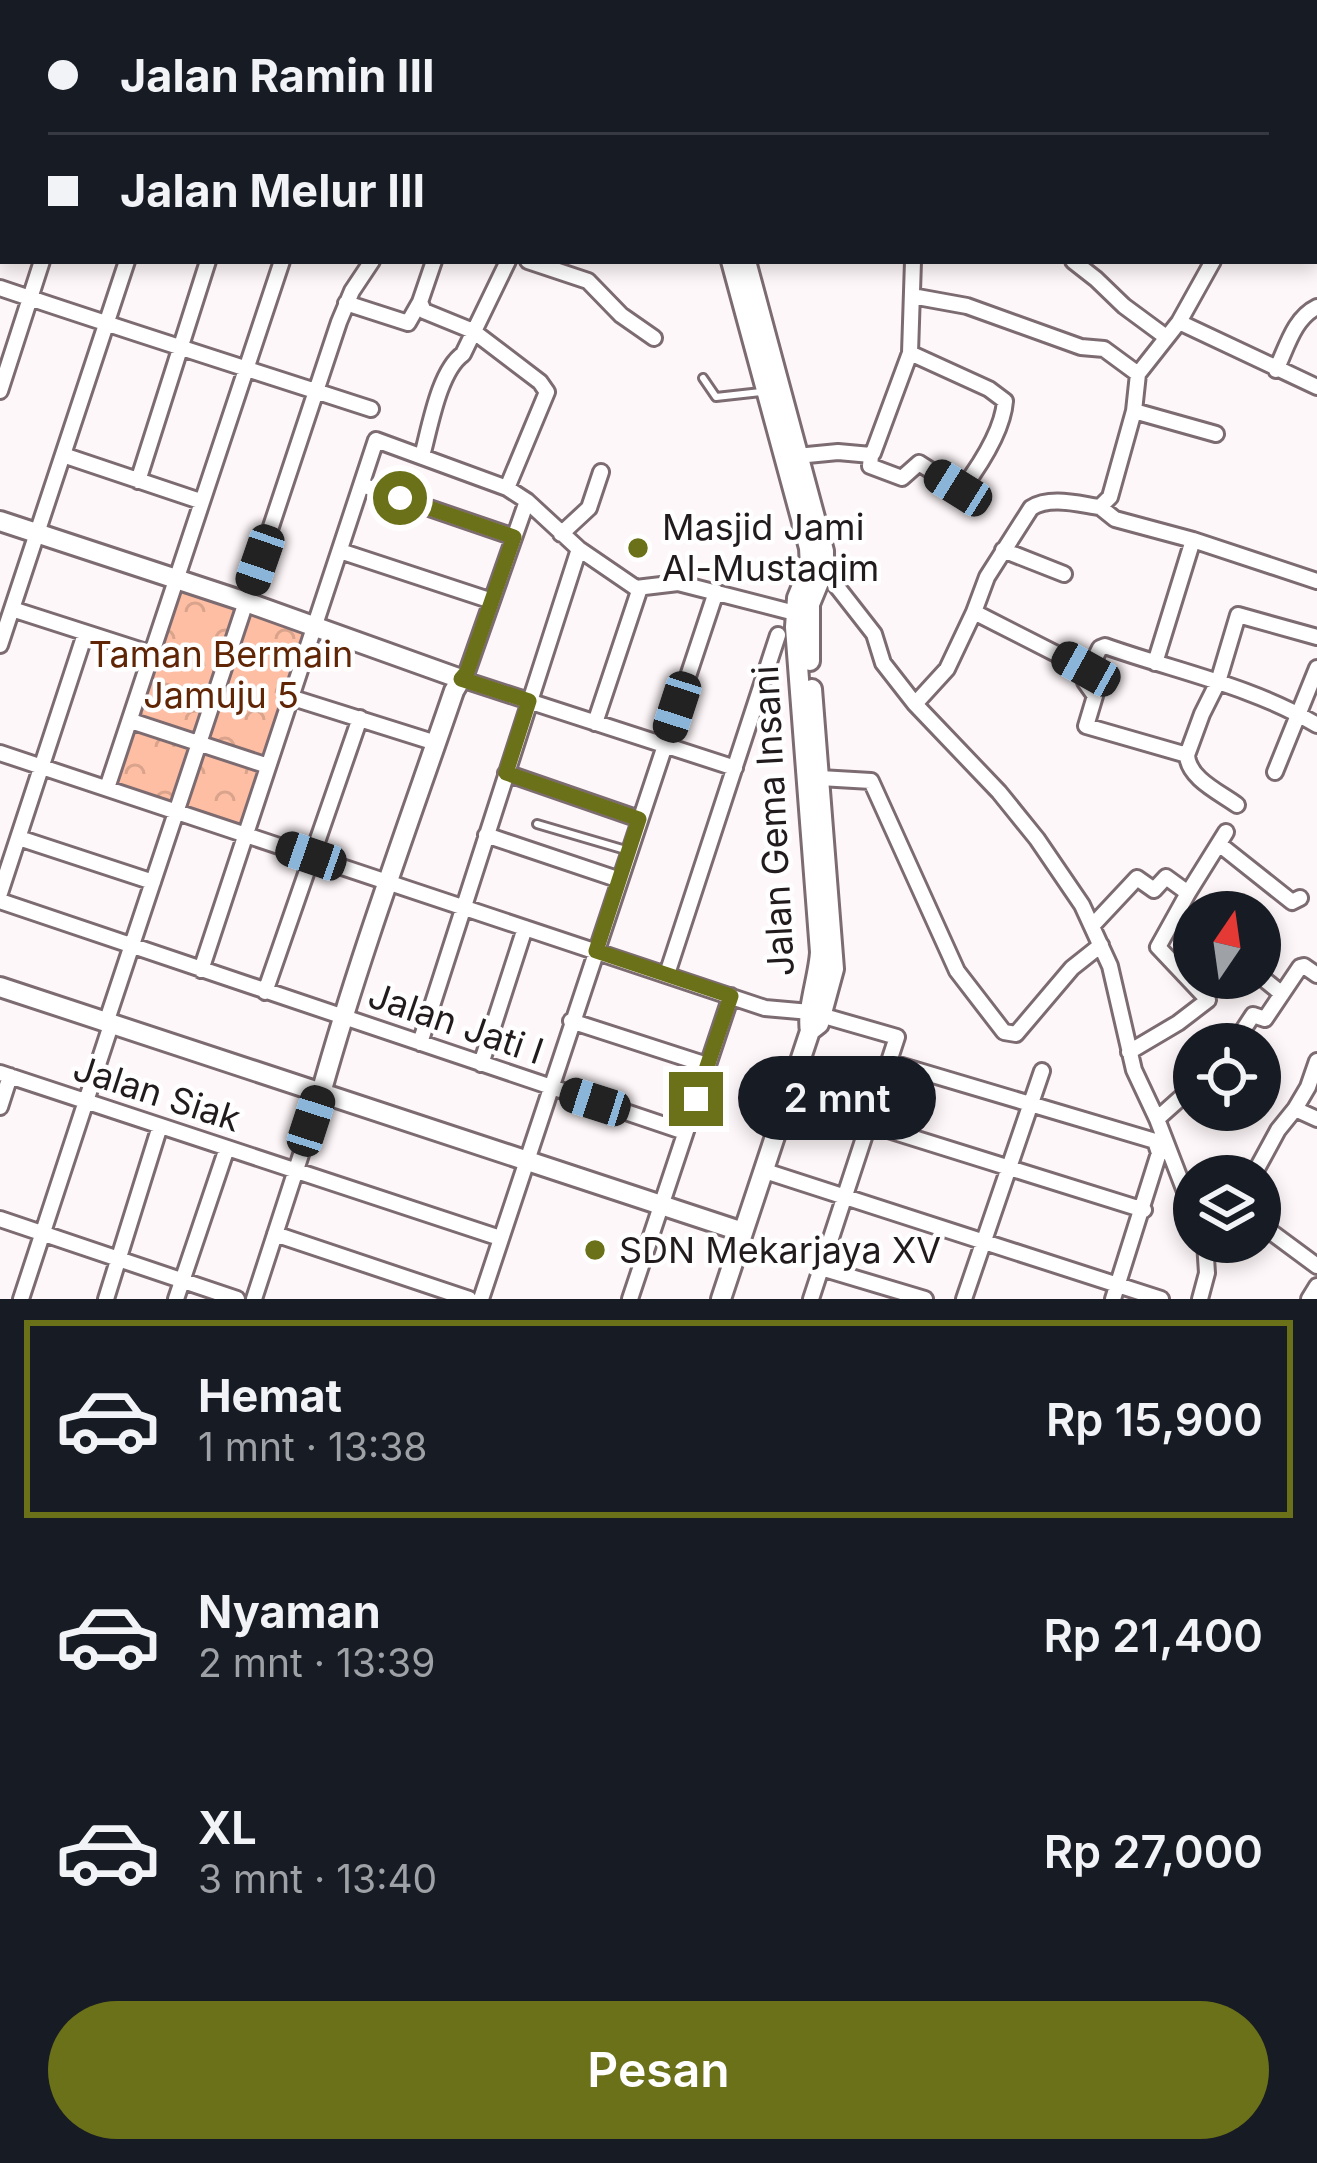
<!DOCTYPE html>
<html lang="id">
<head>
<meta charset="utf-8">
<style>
  :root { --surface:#171b24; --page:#20242c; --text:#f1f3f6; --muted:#9ea1a6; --line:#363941; --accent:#6b7118 }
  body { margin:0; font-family:Inter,sans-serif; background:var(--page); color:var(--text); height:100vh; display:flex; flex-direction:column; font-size:45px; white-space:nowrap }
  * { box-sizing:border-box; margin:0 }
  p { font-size:39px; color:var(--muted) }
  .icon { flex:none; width:66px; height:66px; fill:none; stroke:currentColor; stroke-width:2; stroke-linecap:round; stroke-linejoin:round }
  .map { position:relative; height:1299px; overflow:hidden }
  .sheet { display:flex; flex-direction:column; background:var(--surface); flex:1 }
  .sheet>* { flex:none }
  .top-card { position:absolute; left:0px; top:0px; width:1317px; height:264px; box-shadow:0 6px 18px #0003; display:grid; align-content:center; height:264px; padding:0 48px; background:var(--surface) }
  .needle { width:78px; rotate:13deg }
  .fabs { position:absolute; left:1173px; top:891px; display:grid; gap:24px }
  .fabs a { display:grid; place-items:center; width:108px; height:108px; border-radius:50%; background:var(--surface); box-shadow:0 6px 18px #0003; font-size:60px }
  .end { position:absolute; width:54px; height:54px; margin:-27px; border:15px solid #6b7118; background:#fff; box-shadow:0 0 0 6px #fff }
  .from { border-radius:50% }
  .bubble { position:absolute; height:84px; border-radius:42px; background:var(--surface); box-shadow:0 6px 18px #0003; font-size:39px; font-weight:600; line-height:84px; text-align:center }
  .car { position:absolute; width:36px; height:72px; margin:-36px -18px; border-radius:15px; box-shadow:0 0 9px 3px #0007; background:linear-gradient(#222 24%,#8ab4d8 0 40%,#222 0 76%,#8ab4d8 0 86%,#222 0) }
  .top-card b { display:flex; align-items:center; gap:42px; height:114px; font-size:45px }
  .top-card b+b { border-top:3px solid var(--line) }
  .top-card i { width:30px; height:30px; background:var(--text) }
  ul { padding:21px 0 0; list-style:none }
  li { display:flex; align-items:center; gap:36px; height:198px; margin:0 24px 18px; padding:0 24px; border:6px solid transparent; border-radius:0px }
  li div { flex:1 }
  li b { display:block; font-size:45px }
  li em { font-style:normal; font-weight:600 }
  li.selected { border-color:var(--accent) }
  li>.icon { width:108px; height:108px; stroke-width:1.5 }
  .primary-button { display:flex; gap:24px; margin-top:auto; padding:24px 48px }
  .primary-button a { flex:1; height:138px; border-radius:72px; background:var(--accent); color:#fff; font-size:48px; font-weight:600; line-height:138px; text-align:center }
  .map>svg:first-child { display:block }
</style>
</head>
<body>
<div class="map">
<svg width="1317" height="1299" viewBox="0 0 1317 1299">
  <defs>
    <pattern id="forest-crowns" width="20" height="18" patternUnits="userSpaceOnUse" patternTransform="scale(3)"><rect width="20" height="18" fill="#febea3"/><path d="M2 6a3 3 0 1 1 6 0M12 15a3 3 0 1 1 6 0" fill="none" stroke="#d9a38c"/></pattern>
  </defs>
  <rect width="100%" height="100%" fill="#fef7f9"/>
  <!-- forest -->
  <path fill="url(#forest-crowns)" d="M175,578L315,625L247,834L107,788Z"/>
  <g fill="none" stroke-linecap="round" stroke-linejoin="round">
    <!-- lane casing -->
    <g stroke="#7c6c71" stroke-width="12">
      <path id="lane" d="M703,378L716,397L761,392
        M537,824L629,851"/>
    </g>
    <!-- street casing -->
    <g stroke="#7c6c71" stroke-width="20">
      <path id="street" d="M266,0L276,3
        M504,0L513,3
        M665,0L669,3
        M56,3L57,0
        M128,3L129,0
        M208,3L209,0
        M450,3L451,0
        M606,3L607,0
        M1001,3V0
        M0,52L3,53
        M0,176L3,166
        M528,261L588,281L621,315L654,338
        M1073,261L1096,279L1124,306L1166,337
        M0,288C124,330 248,369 371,409
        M912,296L967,306L1081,347L1104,349L1138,374
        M420,302L424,311L473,331L540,382L547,392L507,488
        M346,303L408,323L420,302L434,261
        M1179,322L1317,387
        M910,353L989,389L1005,401C1003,429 980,465 963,488H958L919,463L902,478L870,466L871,455L873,453L910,353L913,261
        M1276,370C1287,347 1294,318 1317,307
        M0,391L42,261
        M1134,411L1216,434
        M63,455L200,501
        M422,456C430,427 439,371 463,354L508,261
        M797,456L838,452L871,455
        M138,481L208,261
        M362,485L514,537
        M527,501L467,672L461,679L735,768
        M1100,507L1115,519L1193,540L1155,663
        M561,534L589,508L601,472
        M1193,540L1317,581
        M1003,550L1064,574
        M340,551L492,601
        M818,568L824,570L874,634L883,663L915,704L999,792L1037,839L1082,905L1110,966L1134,1070L1157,1119L1194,1215
        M12,609L152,654
        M974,612L1086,669L1089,670L1100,648L1105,646C1175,671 1252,686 1317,725
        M0,645L127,261
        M1086,669L1085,682L1095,696L1086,726L1187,755L1202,714L1218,682L1238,615L1317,637
        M293,698L436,743
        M915,704L947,669L974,612L987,577L1031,508C1050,496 1078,504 1100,507L1110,497L1134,411L1138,374L1179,322L1213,261
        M131,721L268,766
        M595,723L640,588
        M0,753L765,1008L810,1012L897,1037L811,1299
        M1187,755C1188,778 1219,792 1237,805
        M1275,772L1317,668
        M506,773L639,819
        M820,778L871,781L957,971L1004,1032L1016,1034L1072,968L1101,945
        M107,788L282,261
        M486,835L620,880
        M19,838L153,882
        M1219,844L1292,902L1300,898
        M0,893L85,634
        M0,901L685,1132
        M1180,911L1194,924
        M1093,925L1137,878L1154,890L1166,877L1188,893L1226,832
        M201,970L376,440L507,488L527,501L579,549L636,588L678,583L795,613
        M667,974L778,635
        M1260,976L1282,994
        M265,992L360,718
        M571,1021L707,1065
        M106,1023L339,322L352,291L372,261
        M420,1043L579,549
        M1234,1044L1253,1015L1265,1019L1300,967L1304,966L1317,975
        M1129,1052L1178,1023L1208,1000L1158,947L1188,893
        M889,1062L1155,1141L1159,1153L1113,1299
        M481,1064L525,928
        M0,1073L500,1238
        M0,1107L10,1076
        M1295,1109L1308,1087L1317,1061
        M1157,1119L1194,1086
        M869,1124L1144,1210
        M765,1171L1161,1299
        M1253,1176L1278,1130L1295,1109L1317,1119
        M0,1219L237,1299
        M1260,1219L1267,1229L1317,1266
        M275,1234L469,1299
        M821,1268L925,1299
        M21,1299L111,1025
        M106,1299L160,1126
        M176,1299L227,1148
        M254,1299L321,1093
        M481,1299L716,592
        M630,1299L731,996
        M964,1299L1042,1071
        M1200,1299L1207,1273L1205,1242
        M1309,1299L1317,1286"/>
    </g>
    <!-- secondary casing -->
    <g stroke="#7c6c71" stroke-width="24">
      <path id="secondary" d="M686,0L687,3
        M746,261L824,551V570L810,604V661
        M0,521L246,602L461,679L454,691C408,825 359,957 321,1093
        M0,987L743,1232
        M810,1031L819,1024L834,969L812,689
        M721,1299L810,1031C806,1011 819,975 820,952L795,627L797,598L810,566L809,548L731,261"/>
    </g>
    <!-- highway casing -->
    <g stroke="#d7d6d6" stroke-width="30">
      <path id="highway" d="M706,0L709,3
        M732,0L735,3
        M1150,0L1159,3
        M1247,0L1255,3
        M1314,24L1317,25
        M1314,57L1317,58
        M1314,186L1317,187
        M1314,205L1317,207"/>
    </g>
    <!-- lane -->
    <use href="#lane" stroke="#fff" stroke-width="6"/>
    <!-- street -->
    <use href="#street" stroke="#fff" stroke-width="14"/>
    <!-- secondary -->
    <use href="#secondary" stroke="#fff" stroke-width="18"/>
    <!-- highway -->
    <use href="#highway" stroke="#d697c7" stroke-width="24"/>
  </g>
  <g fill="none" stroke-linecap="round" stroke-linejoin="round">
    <!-- route -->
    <path stroke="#6b7118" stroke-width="15" d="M400,498L514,537L467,672L461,679L529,701L506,773L639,819L596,951L731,996L696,1099"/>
  </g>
  <!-- markers -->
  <g fill="#6b7118" stroke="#fff" stroke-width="4.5">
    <circle cx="638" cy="548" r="12"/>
    <circle cx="595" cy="1250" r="12"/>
  </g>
  <g text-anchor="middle" stroke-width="9" stroke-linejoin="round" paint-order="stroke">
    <!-- poi labels -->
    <g font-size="36" fill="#211b1d" stroke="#fff" text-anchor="start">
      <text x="662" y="540">Masjid Jami<tspan x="662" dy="41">Al-Mustaqim</tspan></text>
      <text x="619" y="1263">SDN Mekarjaya XV</text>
    </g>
    <!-- park labels -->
    <g font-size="36" fill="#602505" stroke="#fff">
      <text x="221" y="667">Taman Bermain<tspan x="221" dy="41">Jamuju 5</tspan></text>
    </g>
    <!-- street labels -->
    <g font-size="36" fill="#211b1d" stroke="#fff">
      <text transform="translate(773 821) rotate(-93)" y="13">Jalan Gema Insani</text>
      <text transform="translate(456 1023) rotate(19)" y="13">Jalan Jati I</text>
      <text transform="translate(157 1093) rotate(18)" y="13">Jalan Siak</text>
    </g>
  </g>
</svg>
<div class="fabs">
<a><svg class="needle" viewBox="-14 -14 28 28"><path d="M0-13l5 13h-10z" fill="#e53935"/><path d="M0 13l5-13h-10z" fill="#9ea1a6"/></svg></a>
<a><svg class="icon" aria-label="locate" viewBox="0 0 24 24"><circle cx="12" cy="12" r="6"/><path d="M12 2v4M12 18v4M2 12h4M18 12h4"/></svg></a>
<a><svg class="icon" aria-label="layers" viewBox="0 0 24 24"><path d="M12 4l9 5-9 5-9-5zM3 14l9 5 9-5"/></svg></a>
</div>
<i class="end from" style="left:400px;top:498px"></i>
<i class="end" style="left:696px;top:1099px"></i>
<div class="bubble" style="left:738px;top:1056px;width:198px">2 mnt</div>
<i class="car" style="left:958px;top:488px;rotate:302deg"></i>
<i class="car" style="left:260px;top:560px;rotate:199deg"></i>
<i class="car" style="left:1086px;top:669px;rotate:299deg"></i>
<i class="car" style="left:677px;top:707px;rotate:198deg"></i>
<i class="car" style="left:311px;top:856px;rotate:289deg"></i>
<i class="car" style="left:595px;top:1102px;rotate:288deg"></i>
<i class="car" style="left:311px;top:1121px;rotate:18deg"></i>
<div class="top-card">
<b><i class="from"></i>Jalan Ramin III</b>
<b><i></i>Jalan Melur III</b>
</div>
</div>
<section class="sheet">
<ul>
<li class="selected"><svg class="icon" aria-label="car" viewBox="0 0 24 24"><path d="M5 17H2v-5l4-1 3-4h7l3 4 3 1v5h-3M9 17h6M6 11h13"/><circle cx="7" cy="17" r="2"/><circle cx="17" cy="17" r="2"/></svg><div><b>Hemat</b><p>1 mnt · 13:38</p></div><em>Rp 15,900</em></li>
<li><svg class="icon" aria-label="car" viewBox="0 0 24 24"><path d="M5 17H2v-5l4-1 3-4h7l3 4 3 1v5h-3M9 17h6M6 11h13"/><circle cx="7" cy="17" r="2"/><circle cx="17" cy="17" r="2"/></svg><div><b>Nyaman</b><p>2 mnt · 13:39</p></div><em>Rp 21,400</em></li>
<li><svg class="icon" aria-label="car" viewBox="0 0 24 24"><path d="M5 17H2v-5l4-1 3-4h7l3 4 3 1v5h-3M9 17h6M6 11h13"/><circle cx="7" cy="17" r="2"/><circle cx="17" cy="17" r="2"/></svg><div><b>XL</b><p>3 mnt · 13:40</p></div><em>Rp 27,000</em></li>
</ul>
<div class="primary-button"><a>Pesan</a></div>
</section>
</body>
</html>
